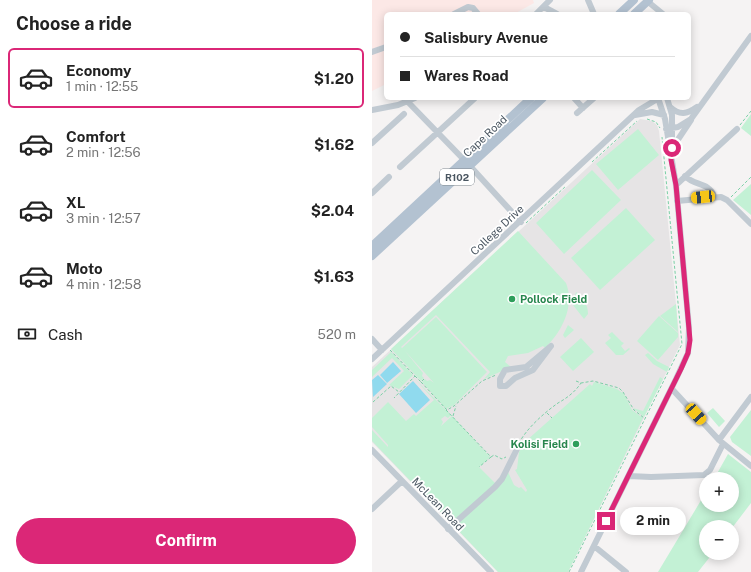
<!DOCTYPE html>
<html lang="en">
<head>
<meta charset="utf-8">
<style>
  :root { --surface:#fff; --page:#f2f2f2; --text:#222; --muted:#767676; --line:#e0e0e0; --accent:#db2777 }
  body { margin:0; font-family:"Public Sans",sans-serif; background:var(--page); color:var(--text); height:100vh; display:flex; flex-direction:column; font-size:15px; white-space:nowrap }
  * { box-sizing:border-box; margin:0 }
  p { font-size:13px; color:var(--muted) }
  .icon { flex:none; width:22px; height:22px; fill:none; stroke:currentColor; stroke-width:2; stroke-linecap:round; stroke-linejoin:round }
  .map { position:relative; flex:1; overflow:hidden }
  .sheet { display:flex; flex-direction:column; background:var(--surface); width:372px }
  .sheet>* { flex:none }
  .guide { position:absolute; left:12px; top:12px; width:307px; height:88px; border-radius:6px; box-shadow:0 2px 10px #0003; display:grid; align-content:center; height:88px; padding:0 16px; background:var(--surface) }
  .buttons { position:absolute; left:327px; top:472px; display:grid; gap:8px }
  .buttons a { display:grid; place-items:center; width:40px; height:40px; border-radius:50%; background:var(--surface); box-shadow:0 2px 10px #0003; font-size:20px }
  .end { position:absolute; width:18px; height:18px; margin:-9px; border:5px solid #db2777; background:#fff; box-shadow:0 0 0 2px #fff }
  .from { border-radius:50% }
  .bubble { position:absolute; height:28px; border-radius:14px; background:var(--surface); box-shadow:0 2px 10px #0003; font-size:13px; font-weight:700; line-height:28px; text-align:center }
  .car { position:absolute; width:12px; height:24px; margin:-12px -6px; border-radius:5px; box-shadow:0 0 3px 1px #0007; background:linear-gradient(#f5c518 24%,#345 0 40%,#f5c518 0 76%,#345 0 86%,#f5c518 0) }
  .guide b { display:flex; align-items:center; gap:14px; height:38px; font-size:15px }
  .guide b+b { border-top:1px solid var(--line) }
  .guide i { width:10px; height:10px; background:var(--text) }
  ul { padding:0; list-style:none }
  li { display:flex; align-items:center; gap:12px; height:60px; margin:0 8px 6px; padding:0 8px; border:2px solid transparent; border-radius:6px }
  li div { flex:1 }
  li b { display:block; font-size:15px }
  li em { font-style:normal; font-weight:700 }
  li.current { border-color:var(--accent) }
  li>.icon { width:36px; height:36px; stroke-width:1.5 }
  h2 { padding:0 16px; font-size:18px; line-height:48px }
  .pay { display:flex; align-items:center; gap:10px; height:44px; padding:0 16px; font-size:15px }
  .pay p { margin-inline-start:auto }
  .action { display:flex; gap:8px; margin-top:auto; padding:8px 16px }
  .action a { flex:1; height:46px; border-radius:24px; background:var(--accent); color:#fff; font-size:16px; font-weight:700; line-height:46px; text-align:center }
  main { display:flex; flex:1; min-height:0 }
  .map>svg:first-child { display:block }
</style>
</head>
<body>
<main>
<section class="sheet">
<h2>Choose a ride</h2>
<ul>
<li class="current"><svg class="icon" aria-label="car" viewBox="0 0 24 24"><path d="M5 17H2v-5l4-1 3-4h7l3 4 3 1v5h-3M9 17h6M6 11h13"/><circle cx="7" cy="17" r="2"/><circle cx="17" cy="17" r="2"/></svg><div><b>Economy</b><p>1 min · 12:55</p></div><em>$1.20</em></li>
<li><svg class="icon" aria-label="car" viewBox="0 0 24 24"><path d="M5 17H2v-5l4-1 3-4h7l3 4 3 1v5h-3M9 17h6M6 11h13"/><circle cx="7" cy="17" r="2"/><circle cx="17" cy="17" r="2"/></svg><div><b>Comfort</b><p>2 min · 12:56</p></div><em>$1.62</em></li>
<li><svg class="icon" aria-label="car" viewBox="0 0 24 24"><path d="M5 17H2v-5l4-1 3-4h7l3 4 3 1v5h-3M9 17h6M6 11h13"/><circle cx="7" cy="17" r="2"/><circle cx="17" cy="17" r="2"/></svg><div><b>XL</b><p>3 min · 12:57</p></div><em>$2.04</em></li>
<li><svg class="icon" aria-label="car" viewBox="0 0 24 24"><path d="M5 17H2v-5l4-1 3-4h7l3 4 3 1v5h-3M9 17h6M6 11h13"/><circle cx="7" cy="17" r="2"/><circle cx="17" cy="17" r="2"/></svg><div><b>Moto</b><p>4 min · 12:58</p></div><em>$1.63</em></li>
</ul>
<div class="pay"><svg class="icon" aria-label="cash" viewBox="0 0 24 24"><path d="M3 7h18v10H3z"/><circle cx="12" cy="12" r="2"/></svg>Cash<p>520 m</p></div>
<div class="action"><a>Confirm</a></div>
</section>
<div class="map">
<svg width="379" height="572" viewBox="0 0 379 572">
  <rect width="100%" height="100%" fill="#f5f3f3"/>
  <!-- education -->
  <path fill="#e6e4e5" d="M268,119L280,121L285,125L287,131L308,345L196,572H126L0,442V367Z"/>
  <!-- medical -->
  <path fill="#fce8e6" d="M0,0H161L162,3L142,14H14V84L0,91Z"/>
  <!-- green -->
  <path fill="#c3f1d5" d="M379,114V136L369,128Z
    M266,129L287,155L246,190L224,164Z
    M220,170L249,200L192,254L164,223Z
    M379,184V215L361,200Z
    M254,208L283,240L228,290L199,258Z
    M146,231L194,283C203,306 190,332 173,348L171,346L156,353L136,356L133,362L139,367L112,379L118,372L64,315L29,347L30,348L64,317L115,372L82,405L74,409L50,382L53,379L55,381L58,380L62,383L33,351L51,373L50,376L52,378L49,381L19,349Z
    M204,292C211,299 216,304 216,314L212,319L201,305Z
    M304,304L306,332L288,316Z
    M287,316L306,333V337L286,360L265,341Z
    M196,325L202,330L193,338L191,335Z
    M240,332L250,342L252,343L249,346L253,351L257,348L258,349L251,355H244L233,343L239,338L236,335Z
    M209,338L222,352L201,371L188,357Z
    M19,352L41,375L27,389L17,385L32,371L20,358L0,377V370Z
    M276,353L285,361L297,367L295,372L281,364L273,355Z
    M288,377L291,379L272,417L261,408L271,411Z
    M42,378L79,415L76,418L73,416L69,419L71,422L69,426L80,416L118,457L107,467L124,484L83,519L81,515L78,516L79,519L77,521L0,441V430L16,447V445L0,427V418L16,402L34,421L42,414L44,416L62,400Z
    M222,382L245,389L252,394L260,410L271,418L196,572H126L82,526L136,472L142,485L147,488L149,487L154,492L155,490L143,470L145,469L147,452L154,441L218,384L220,386Z
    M341,408L353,421L347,427L335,413Z
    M379,410V456L360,442L358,437Z
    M356,454L379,472V503L360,528L334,527V553H341L326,572H286L334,492V505H360V479H342Z"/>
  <!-- water -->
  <path fill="#90daee" d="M21,362L29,371L15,383L8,375Z
    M6,375L15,384L1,397L0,380Z
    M41,381L58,400L44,413L27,394Z"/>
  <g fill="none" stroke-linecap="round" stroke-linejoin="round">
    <!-- path -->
    <path stroke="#7ad0a6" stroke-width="1" stroke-dasharray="3 2" stroke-linecap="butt" d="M275,119L284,122L288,128
      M368,125L379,111
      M220,162L265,121
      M359,197L379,177
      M154,223L194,186
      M18,350L43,376L22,398
      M43,376L49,382L52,379
      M204,381L209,383L221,381L247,388L251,392L262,410L272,418
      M49,382L75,410L82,406L110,381L124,375
      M1,402L19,386L27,392
      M74,410L119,457L107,467
      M175,413L180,418
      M81,416L84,406
      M147,443C155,428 172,413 186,403C195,398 203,392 209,383
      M119,457L122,455L130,459L134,457
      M197,572L310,344L290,137"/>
    <!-- minor -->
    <path stroke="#c1cad2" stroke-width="6" d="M216,0L222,14
      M275,1L291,14
      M172,7L185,14
      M82,14L96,7L101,8L106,14
      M164,14L178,0
      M0,52L14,47
      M202,98L211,108
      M295,98L300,115V148
      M36,102L98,166L149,222
      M298,107C308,116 315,114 325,107
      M0,110L26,105L43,98
      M205,113L222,98
      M263,115L280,112L292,115
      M294,129L306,127L319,119L379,36
      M0,143L32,114
      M301,147L319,120
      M28,167L103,98
      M313,176C322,186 337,182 342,196
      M304,185L365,129
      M0,193L17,177
      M305,201L349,197L355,200L379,224
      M0,339L10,350
      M179,346L161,370L143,378L134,386H128V379L133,370L154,367Z
      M0,359L267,110L287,98
      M300,389L347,440L379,466
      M347,440L379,397
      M0,450L119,572
      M257,476L279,477L332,475L338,470L351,444
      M0,509L30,481
      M76,529L123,487L130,479L145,449
      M222,546L254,572
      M209,572L304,379L316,353L317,328L304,185L293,119L286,98"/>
    <!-- major -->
    <path stroke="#b3c2d1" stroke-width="8" d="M247,14L262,0
      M262,14L277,0
      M0,246L159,98
      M0,256L171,98"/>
  </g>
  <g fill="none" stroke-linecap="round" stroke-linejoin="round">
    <!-- route -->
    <path stroke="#db2777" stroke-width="5" d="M234,521L309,369L316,353L318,340L304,185L299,160L300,148"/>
  </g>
  <!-- markers -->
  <g fill="#2e9e5b" stroke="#fff" stroke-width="1.5">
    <circle cx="140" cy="299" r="4"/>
    <circle cx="204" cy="444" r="4"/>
  </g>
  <g text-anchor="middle" stroke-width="3.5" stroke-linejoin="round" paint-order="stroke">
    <!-- shield labels -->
    <rect fill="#fff" stroke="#808990" stroke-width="1" x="68" y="169" width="34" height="16" rx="3"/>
    <g font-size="10" font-weight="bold" fill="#4a5661">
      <text x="85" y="181">R102</text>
    </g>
    <!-- street labels -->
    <g font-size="11" fill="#4a5661" stroke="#fff">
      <text transform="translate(113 136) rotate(-43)" y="4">Cape Road</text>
      <text transform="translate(125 230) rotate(-43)" y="4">College Drive</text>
      <text transform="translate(66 504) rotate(46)" y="4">McLean Road</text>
    </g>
    <!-- leisure labels -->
    <g font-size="11" font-weight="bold" fill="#27864d" stroke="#fff" text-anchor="start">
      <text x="148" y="303">Pollock Field</text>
      <text x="196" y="448" text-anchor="end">Kolisi Field</text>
    </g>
  </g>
</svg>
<div class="buttons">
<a>+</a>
<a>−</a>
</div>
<i class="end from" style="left:300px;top:148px"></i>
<i class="end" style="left:234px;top:521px"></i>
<div class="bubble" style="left:248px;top:507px;width:66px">2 min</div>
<i class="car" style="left:331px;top:197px;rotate:264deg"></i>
<i class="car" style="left:324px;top:414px;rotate:138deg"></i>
<div class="guide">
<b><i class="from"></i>Salisbury Avenue</b>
<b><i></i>Wares Road</b>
</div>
</div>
</main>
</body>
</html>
